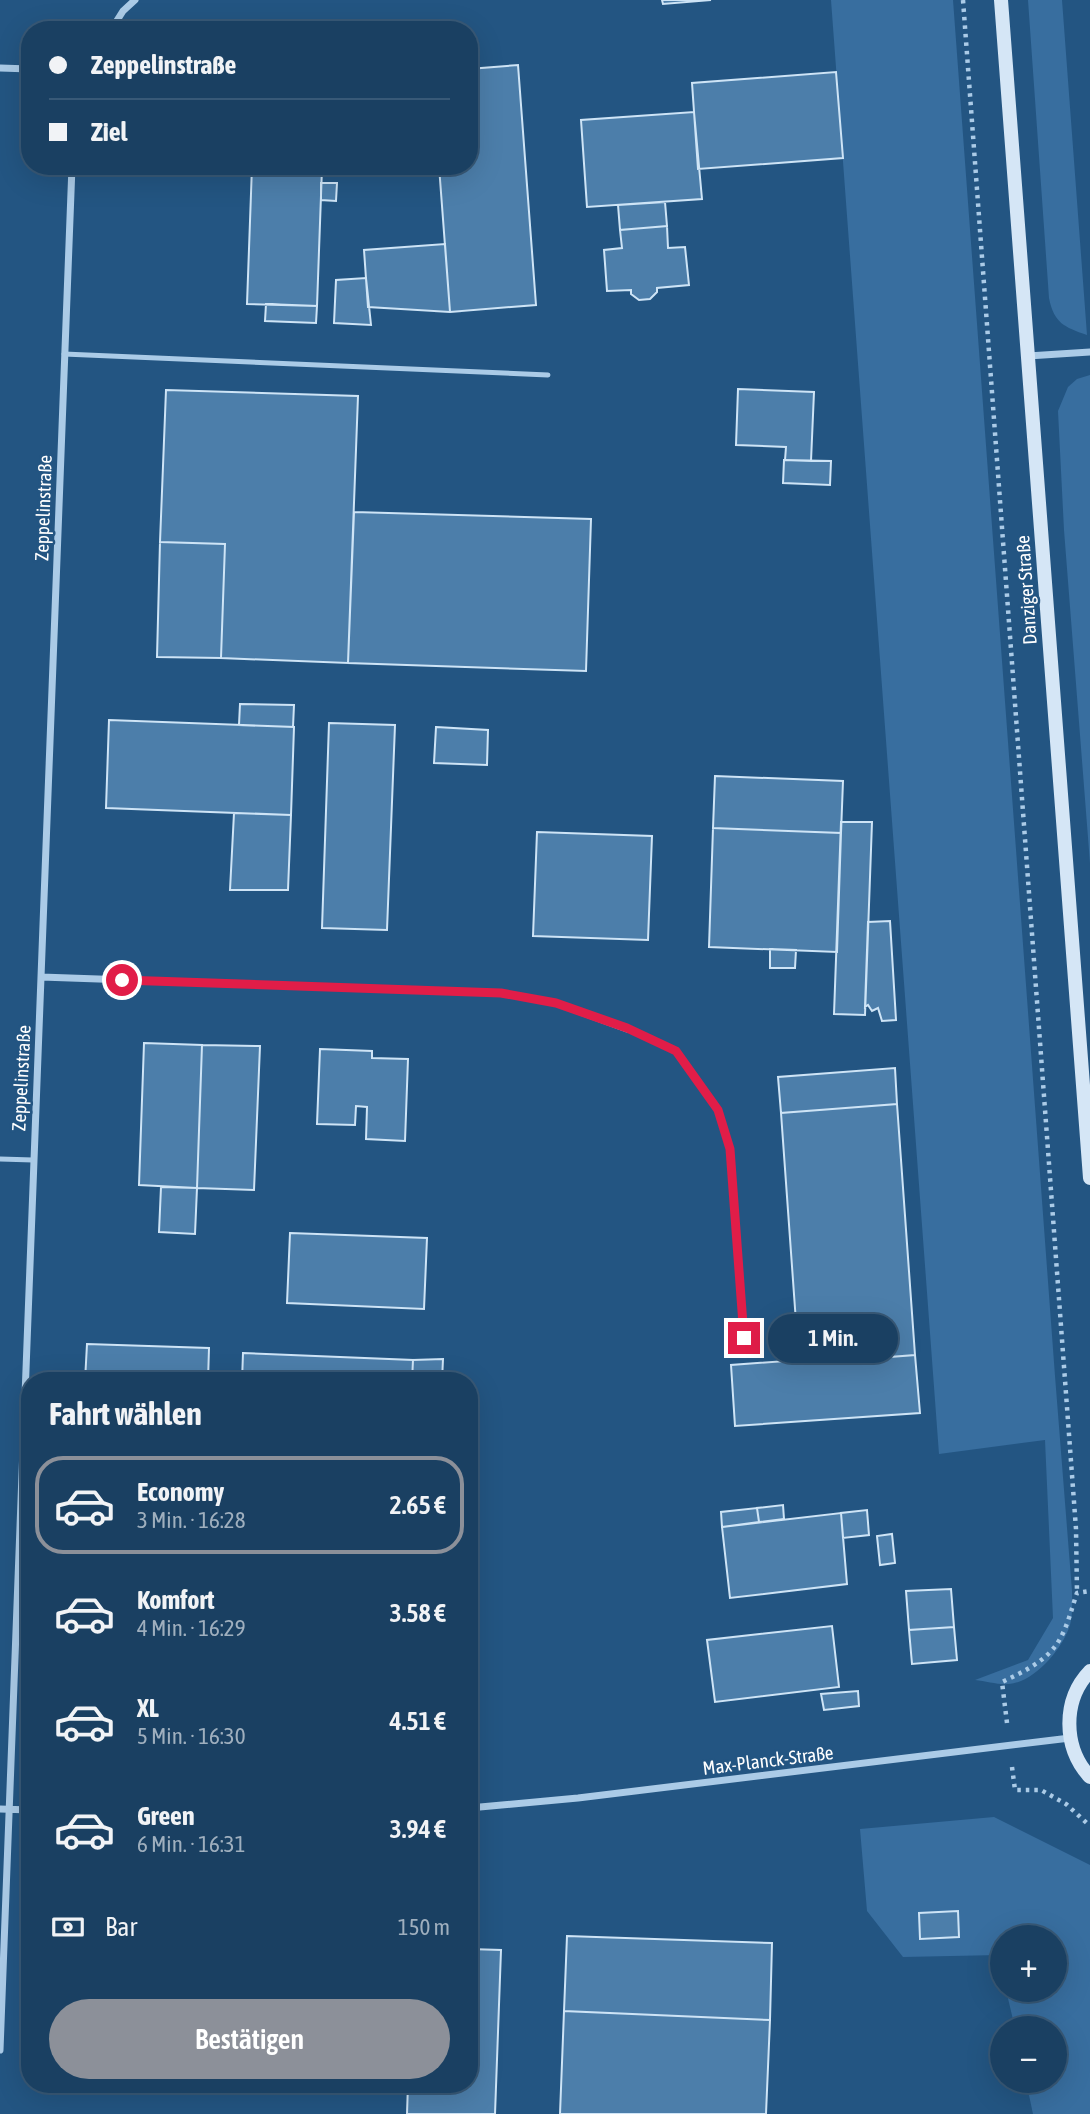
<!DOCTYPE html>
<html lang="de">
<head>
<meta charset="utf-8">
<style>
  :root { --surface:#1a4062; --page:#234768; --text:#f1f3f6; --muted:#9fafbe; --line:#385977; --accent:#8c9099 }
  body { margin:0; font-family:"Asap Condensed",sans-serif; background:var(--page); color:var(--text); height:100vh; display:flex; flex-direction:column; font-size:26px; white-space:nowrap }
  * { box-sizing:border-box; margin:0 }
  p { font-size:23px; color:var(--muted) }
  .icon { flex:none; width:38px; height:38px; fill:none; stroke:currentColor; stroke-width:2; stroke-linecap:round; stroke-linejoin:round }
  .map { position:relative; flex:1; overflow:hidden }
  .details { position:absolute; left:21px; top:1372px; width:457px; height:721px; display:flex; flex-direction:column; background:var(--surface); border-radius:28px; box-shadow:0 7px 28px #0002,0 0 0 2px var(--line) }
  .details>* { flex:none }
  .banner { position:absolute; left:21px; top:21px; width:457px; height:154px; border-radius:28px; box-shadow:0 7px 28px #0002,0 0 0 2px var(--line); display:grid; align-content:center; height:154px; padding:0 28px; background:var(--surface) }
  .tools { position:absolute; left:990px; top:1925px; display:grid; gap:14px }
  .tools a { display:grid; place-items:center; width:77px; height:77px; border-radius:50%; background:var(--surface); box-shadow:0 7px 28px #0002,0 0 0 2px var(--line); font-size:35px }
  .end { position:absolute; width:32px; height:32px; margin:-16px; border:9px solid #e11d48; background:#fff; box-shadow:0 0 0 4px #fff }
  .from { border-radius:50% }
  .bubble { position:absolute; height:49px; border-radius:24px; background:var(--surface); box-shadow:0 7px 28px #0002,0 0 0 2px var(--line); font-size:23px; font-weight:600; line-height:49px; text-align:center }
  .banner b { display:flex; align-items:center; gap:24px; height:66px; font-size:26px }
  .banner b+b { border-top:2px solid var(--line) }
  .banner i { width:18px; height:18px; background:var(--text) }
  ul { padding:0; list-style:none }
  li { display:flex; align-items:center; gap:21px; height:98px; margin:0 14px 10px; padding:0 14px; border:4px solid transparent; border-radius:28px }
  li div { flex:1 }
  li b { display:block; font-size:26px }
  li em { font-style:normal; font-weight:600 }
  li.current { border-color:var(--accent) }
  li>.icon { width:63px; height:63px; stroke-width:1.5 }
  h2 { padding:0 28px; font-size:32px; line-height:84px }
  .pay { display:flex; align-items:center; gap:18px; height:77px; padding:0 28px; font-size:26px }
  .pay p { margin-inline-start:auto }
  .cta { display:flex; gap:14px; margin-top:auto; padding:14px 28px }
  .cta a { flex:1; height:80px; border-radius:42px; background:var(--accent); color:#fff; font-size:28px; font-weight:600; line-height:80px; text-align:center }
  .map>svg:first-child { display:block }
</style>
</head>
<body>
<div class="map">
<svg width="1090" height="2114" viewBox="0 0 1090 2114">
  <rect width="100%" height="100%" fill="#235582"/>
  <!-- green -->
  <path fill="#386e9f" d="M831,0H953L1055,1376L1072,1591C1072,1603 1073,1614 1070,1625C1063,1648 1035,1682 1009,1684C998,1685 986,1681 975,1680L1028,1660L1053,1618L1045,1440L939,1454Z
    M1028,0H1062L1087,335C1064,327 1054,323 1049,298Z
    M1090,375V863L1064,530L1058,411L1068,387L1077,379Z
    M994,1817L1090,1865V2114H1033L1026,2081H1055V2028H1015L1006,1990H1055V1937H1003V1973L999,1955L903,1957L867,1911L860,1829Z"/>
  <!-- building -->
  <path fill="#4c7eaa" stroke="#cee4f6" stroke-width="2" d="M662,0H711L663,4Z
    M199,26L309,30H199Z
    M518,65L536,305L450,312L439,166H469V69Z
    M836,72L843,158L698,169L692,83Z
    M694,112L702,199L587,207L581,120Z
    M252,166L322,168L317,306L247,304Z
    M321,183H337L336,201L321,200Z
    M665,202L667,226L620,230L618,205Z
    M667,226L668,248L685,247L689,285L657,288V292L650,299L639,300L631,294V290L607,291L604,250L622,248L620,230Z
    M445,244L450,312L368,307L364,250Z
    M366,278L371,325L334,323L336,280Z
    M266,304L317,306L316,323L265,321Z
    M738,389L814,392L811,461L785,460L786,447L736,445Z
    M166,390L358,396L348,663L221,658L225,544L160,542Z
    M784,460L831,461L830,485L783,483Z
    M354,512L591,519L586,671L348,663Z
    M160,542L225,544L221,658L157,657Z
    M240,704L294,705L293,727L239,725Z
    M109,720L294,727L291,815L106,808Z
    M329,723L395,725L387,930L322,928Z
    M436,727L488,730L487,765L434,763Z
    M715,776L843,781L841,833L713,828Z
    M234,813L291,815L288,890H230Z
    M841,822H872L865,1015L834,1014Z
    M713,828L841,833L837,952L709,947Z
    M537,832L652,836L648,940L533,936Z
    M890,921L896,1020L882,1021L878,1008L872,1011L868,1005L865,1007L868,922Z
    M770,949L796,950L795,968H770Z
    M144,1043L202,1045L197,1188L139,1185Z
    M202,1045L260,1046L254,1190L197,1188Z
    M320,1049L372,1051V1058L408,1059L405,1141L366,1139L367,1107L356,1106L355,1125L317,1124Z
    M895,1068L897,1104L781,1113L778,1077Z
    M897,1104L915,1355L799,1364L781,1113Z
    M161,1187L197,1188L195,1234L159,1232Z
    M290,1233L427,1238L424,1309L287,1303Z
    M87,1344L209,1348L208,1381H85Z
    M243,1353L413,1360L412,1381H242Z
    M915,1355L920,1413L735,1426L731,1365L799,1360V1364Z
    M443,1359L442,1381H412L413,1360Z
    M783,1505L784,1519L759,1522L757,1508Z
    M757,1508L759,1522L722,1527L721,1512Z
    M867,1510L869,1535L843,1538L841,1513Z
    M841,1513L847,1584L730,1598L722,1527Z
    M892,1534L895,1563L880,1565L877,1536Z
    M951,1589L954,1627L909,1630L906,1591Z
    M832,1626L839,1687L715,1702L707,1640Z
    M954,1627L957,1660L912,1664L909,1630Z
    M858,1691L859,1706L824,1710L821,1694Z
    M958,1911L959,1937L920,1939L919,1913Z
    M567,1936L772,1943L770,2020L564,2011Z
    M469,1949L501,1950L495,2114H407L408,2084H469Z
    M564,2011L770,2020L766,2114H560Z"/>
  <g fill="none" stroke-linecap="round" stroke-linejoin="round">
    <!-- path -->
    <path stroke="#abcbe7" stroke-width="4.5" stroke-dasharray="3.5 5" stroke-linecap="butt" d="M963,0L1076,1529L1077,1593
      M1007,1723L1002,1682C1021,1673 1040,1664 1053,1649C1066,1634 1071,1610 1077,1593L1090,1591
      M1012,1767L1015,1790H1041L1066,1804L1090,1826"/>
    <!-- lane -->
    <path stroke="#abcbe7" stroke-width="5" d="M64,354L548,375
      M627,1029L676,1050L718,1110L730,1149L744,1338
      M0,1159L33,1160"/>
    <!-- street -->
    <path stroke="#abcbe7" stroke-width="7" d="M111,30L123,11L135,0
      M0,68L30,69
      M1028,356L1090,352
      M41,977L501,993L556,1003L627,1029
      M469,1808L578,1798L1070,1738
      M0,1809L30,1810
      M0,2050L72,166"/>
    <!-- secondary -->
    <path stroke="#d5e6f6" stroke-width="14" d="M1001,0L1090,1178
      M1090,1671C1062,1700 1063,1748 1090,1777"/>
  </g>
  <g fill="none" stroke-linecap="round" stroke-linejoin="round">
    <!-- route -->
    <path stroke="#e11d48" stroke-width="9" d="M122,980L501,993L556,1003L627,1028L676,1051L718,1110L730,1149L744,1338"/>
  </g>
  <g text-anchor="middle" stroke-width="5" stroke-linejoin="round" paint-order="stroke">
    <!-- street labels -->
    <g font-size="19" fill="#fff" stroke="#235582">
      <text transform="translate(43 508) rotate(-88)" y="7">Zeppelinstraße</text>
      <text transform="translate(1026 590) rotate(-94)" y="7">Danziger Straße</text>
      <text transform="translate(21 1078) rotate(-87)" y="7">Zeppelinstraße</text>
      <text transform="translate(768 1760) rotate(-7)" y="7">Max-Planck-Straße</text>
    </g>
  </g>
</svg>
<div class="tools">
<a>+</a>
<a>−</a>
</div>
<i class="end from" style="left:122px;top:980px"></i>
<i class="end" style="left:744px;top:1338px"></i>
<div class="bubble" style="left:768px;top:1314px;width:130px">1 Min.</div>
<div class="banner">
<b><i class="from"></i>Zeppelinstraße</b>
<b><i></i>Ziel</b>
</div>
<section class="details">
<h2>Fahrt wählen</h2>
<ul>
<li class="current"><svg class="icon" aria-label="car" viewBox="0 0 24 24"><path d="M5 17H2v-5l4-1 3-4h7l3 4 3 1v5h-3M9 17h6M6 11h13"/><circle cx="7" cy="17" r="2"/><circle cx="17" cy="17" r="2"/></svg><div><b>Economy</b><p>3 Min. · 16:28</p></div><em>2.65 €</em></li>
<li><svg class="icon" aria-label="car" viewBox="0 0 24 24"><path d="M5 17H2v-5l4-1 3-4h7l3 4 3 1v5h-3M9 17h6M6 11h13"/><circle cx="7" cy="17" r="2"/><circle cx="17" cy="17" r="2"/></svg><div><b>Komfort</b><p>4 Min. · 16:29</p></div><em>3.58 €</em></li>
<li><svg class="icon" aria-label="car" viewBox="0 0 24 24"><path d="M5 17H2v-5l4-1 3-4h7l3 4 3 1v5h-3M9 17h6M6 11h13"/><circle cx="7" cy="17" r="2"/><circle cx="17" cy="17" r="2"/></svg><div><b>XL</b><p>5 Min. · 16:30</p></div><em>4.51 €</em></li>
<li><svg class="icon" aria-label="car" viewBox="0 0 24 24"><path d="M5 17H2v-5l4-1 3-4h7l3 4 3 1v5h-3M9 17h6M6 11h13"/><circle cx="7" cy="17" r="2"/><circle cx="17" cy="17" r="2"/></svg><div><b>Green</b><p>6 Min. · 16:31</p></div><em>3.94 €</em></li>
</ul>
<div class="pay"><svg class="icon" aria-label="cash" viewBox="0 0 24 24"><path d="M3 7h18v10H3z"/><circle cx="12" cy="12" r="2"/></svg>Bar<p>150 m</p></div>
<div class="cta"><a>Bestätigen</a></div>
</section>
</div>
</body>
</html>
